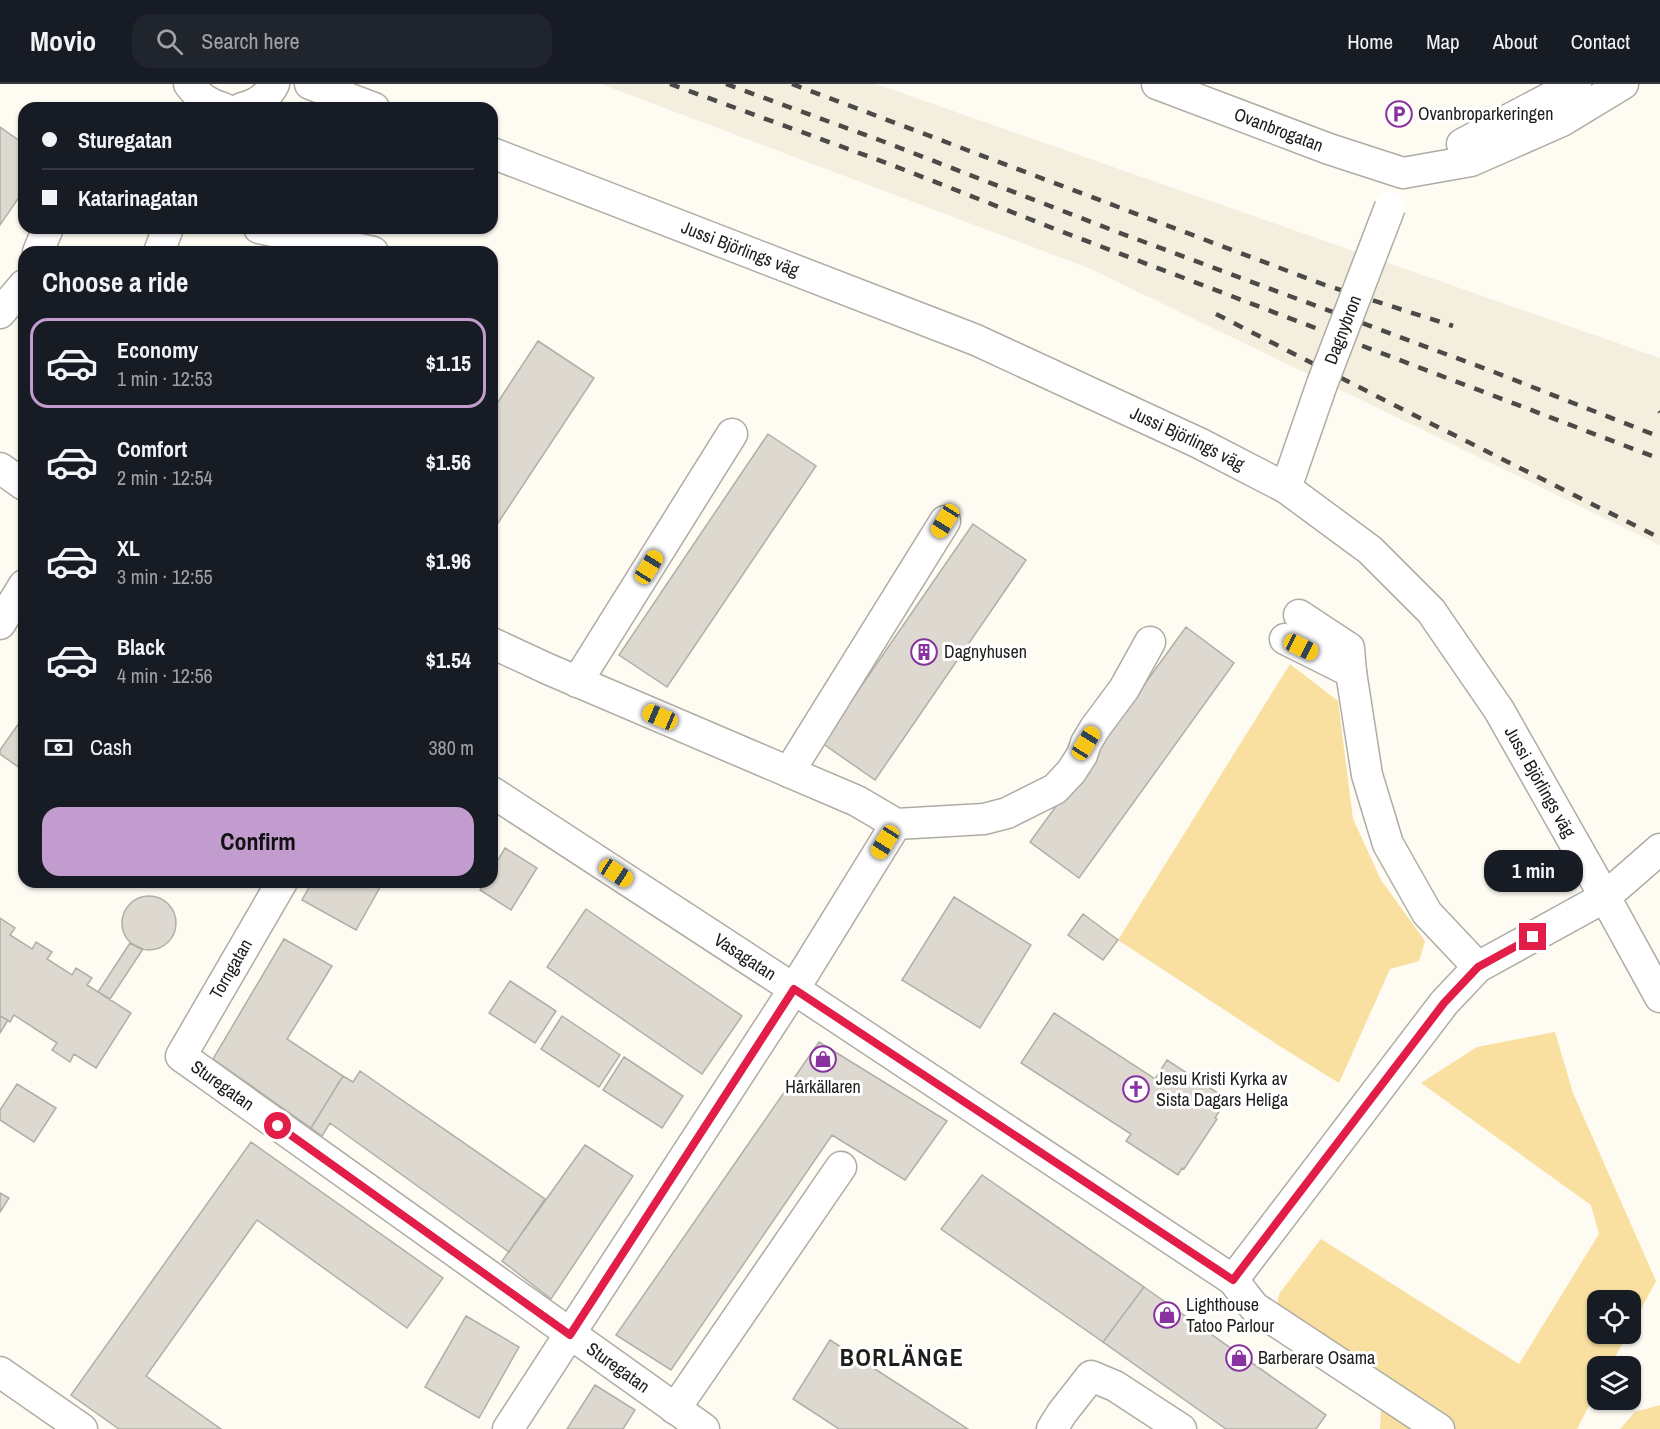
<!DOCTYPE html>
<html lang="en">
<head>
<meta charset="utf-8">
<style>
  :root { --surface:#171b24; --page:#20242c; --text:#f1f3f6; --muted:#9ea1a6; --line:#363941; --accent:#c29ccf }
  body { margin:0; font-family:"Archivo Narrow",sans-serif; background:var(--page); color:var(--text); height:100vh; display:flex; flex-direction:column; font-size:22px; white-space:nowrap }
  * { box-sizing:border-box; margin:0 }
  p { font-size:20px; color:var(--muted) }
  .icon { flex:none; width:33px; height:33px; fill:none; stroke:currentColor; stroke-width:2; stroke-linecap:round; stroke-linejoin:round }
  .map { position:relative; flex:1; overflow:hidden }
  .details { position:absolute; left:18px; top:162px; width:480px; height:642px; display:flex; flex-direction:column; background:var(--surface); border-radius:18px; box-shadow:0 2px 4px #0004 }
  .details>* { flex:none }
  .top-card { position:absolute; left:18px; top:18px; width:480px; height:132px; border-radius:18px; box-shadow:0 2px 4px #0004; display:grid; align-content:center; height:132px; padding:0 24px; background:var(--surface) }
  .tools { position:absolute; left:1587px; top:1206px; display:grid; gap:12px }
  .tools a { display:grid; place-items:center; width:54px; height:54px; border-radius:12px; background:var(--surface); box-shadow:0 2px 4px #0004; font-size:30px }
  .end { position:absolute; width:27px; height:27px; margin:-14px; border:8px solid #e11d48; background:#fff; box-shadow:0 0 0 3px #fff }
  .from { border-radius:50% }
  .bubble { position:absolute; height:42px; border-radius:18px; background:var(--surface); box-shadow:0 2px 4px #0004; font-size:20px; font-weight:700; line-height:42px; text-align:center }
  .car { position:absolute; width:18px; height:36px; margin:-18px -9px; border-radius:8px; box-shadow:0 0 4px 2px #0007; background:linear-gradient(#f5c518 24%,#345 0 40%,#f5c518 0 76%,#345 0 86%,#f5c518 0) }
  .top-card b { display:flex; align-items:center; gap:21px; height:57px; font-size:22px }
  .top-card b+b { border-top:2px solid var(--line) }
  .top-card i { width:15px; height:15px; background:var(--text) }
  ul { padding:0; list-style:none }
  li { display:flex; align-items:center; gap:18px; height:90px; margin:0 12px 9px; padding:0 12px; border:3px solid transparent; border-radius:18px }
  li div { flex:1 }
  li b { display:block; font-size:22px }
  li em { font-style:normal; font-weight:700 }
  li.selected { border-color:var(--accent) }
  li>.icon { width:54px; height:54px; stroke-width:1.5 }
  h2 { padding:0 24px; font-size:27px; line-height:72px }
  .pay { display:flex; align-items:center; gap:15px; height:66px; padding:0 24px; font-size:22px }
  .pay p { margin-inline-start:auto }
  .action { display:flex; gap:12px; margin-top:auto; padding:12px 24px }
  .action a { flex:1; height:69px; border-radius:18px; background:var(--accent); color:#111; font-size:24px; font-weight:700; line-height:69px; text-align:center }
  header { display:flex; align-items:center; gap:36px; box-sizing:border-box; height:84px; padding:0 30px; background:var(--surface); border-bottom:2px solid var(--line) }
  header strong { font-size:28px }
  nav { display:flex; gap:33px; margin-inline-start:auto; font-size:21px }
  .search { width:420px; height:54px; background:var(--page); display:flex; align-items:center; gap:15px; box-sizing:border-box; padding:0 21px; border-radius:18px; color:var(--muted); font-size:22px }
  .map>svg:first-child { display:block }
</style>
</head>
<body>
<header>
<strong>Movio</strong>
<div class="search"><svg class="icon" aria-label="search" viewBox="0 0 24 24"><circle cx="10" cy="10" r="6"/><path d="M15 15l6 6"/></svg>Search here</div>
<nav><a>Home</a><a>Map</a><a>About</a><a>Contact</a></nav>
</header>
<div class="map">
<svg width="1660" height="1345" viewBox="0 0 1660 1345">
  <rect width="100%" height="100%" fill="#fefbf2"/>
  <!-- built -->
  <path fill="#f4eede" d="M601,0H876L1660,274V461L1091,185Z"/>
  <!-- green -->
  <path fill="#f9dfa0" d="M1290,580L1338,617L1353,735L1381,796L1425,857L1419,877L1390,885L1339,999L1278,961L1118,856Z
    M1555,948L1573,1009L1656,1197L1631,1244L1630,1216H1598V1250H1628L1610,1282H1598L1597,1306L1577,1345H1449L1276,1227L1279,1210L1321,1155L1519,1280L1599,1150L1591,1121L1421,999L1477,963Z
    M1382,1306L1439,1345H1380Z
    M1660,1321V1345H1620L1635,1328Z"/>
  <!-- building -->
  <path fill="#ddd9d1" stroke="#b1aea6" stroke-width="1.5" d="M0,43L24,60V106L0,141Z
    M538,257L594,294L492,448V327Z
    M768,350L816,382L667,603L619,571Z
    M973,440L1026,476L875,696L822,659Z
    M1186,543L1234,579L1079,794L1030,758Z
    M24,632V687L0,670V666Z
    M505,764L537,784L511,826L480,806L484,798H492V786Z
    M312,798H383L356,846L302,816Z
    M122 839a27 27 0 1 1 54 0a27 27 0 1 1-54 0Z
    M954,813L1031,861L980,944L902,896Z
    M586,825L742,932L702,990L547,883Z
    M1083,830L1118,856L1103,876L1068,851Z
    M0,834L15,844L10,851L32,865L36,858L52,868L47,875L72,891L76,884L92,894L87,901L131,929L96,984L74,970L70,978L52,966L57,959L14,931L10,938L0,932Z
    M284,855L332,882L287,955L343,992L311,1044L213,975Z
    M130,859L143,865L110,915L98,908Z
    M510,897L556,927L535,959L489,929Z
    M1054,929L1155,995L1167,976L1227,1015L1215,1034L1217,1035L1184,1085L1182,1084L1178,1091L1126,1057L1131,1050L1021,979Z
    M0,932L8,936L0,949Z
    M562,932L620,971L599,1003L541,965Z
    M819,958L947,1037L905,1096L832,1051L671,1286L616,1251Z
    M624,973L683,1012L662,1044L603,1006Z
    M360,987L545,1115L509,1168L330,1039L322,1052L311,1044L343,992L353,998Z
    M17,1000L56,1024L34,1058L0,1036V1026Z
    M251,1058L443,1194L407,1244L257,1136L146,1292L221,1345H119L71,1311Z
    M585,1061L633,1092L551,1215L502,1177Z
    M982,1091L1144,1203L1103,1258L941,1145Z
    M0,1109L9,1114L0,1128Z
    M1144,1203L1326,1331L1316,1345H1226L1103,1258Z
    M466,1232L519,1263L479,1334L425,1303Z
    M830,1256L968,1345H839L793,1315Z
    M595,1301L635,1326L623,1345H567Z"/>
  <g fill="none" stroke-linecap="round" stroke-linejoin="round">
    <!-- minor casing -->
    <g stroke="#afaca4" stroke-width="33">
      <g id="minor">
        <path d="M189,0C199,13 208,20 223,24"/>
        <path d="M310,0L374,24"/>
        <path id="s1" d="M1157,0L1329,65L1403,89L1471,77L1562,37L1623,0"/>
        <path d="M242,24C255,21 268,13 274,0"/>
        <path d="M1462,60L1576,0"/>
        <path id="s2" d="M492,69L976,256L1199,359L1286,404L1370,466L1431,527L1499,626L1605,813L1660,913"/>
        <path d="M259,144L373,168"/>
        <path d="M38,168L48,144"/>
        <path d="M159,168L168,144"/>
        <path d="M0,229L24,201"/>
        <path d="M0,384L24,401"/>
        <path d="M1286,404L1322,300"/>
        <path d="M1299,531L1349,564L1351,588"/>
        <path d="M0,540L24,501"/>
        <path d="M1285,555L1351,588L1367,691L1388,760L1427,829L1478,883"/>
        <path d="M492,559L548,585L857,717L896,740L984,735L1007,729L1055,705L1071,688L1082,671L1086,659L1095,644L1124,605L1150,558"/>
        <path d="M577,598L732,350"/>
        <path d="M789,688L945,437"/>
        <path id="s3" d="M492,708L794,905L1233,1196L1254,1223L1439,1345"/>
        <path id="s4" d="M282,798L181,972L704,1345"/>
        <path d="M1233,1196L1444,919L1478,883L1605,813L1660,765"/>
        <path d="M0,1288L82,1345"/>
        <path d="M675,1325L841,1083"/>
        <path d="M508,1345L794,905L896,740"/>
        <path d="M1052,1345L1062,1329L1091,1292L1115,1302L1181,1345"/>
      </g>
    </g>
    <!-- minor -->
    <use href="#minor" stroke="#fff" stroke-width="30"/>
    <!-- rail -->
    <path stroke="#4b4a46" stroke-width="4.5" stroke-dasharray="10 10" stroke-linecap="butt" d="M670,0L892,81L1055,145L1660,375
      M726,0L882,57L1112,146L1494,288L1660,353
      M792,0L1325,201L1453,242
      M1216,230L1400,324L1660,454
      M1659,327L1660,328"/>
    <!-- minor-bridge casing -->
    <g stroke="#afaca4" stroke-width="33" stroke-linecap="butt">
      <g id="minor-bridge">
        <path id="s5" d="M1322,300L1390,123"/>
      </g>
    </g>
    <!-- minor-bridge -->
    <use href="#minor-bridge" stroke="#fff" stroke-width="30"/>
  </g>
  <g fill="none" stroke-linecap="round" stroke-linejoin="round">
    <!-- route -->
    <path stroke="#e11d48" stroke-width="8" d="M278,1042L570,1251L794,905L1233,1196L1444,919L1478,883L1533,853"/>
  </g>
  <!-- icons -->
  <defs>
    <g id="parking-ring" transform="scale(1.35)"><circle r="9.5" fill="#fff" stroke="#88329f" stroke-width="1.5"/><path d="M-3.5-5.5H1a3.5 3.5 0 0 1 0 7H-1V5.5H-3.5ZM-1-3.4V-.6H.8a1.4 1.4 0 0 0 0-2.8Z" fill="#88329f"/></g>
    <g id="building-ring" transform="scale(1.35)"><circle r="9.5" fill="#fff" stroke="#88329f" stroke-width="1.5"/><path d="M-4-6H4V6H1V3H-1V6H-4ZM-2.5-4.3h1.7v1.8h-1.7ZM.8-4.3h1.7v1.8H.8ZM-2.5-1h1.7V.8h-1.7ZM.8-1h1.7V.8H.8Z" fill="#88329f"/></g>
    <g id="shop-ring" transform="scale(1.35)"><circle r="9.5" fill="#fff" stroke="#88329f" stroke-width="1.5"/><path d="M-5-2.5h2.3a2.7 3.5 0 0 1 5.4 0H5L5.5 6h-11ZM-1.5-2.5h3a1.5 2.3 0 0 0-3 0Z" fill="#88329f"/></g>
    <g id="church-ring" transform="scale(1.35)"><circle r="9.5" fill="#fff" stroke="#88329f" stroke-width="1.5"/><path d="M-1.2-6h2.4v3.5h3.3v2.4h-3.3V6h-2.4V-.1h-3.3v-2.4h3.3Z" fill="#88329f"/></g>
  </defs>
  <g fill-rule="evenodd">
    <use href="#parking-ring" x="1399" y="30"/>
    <use href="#building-ring" x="924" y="568"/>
    <use href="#shop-ring" x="823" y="975"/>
    <use href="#church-ring" x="1136" y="1005"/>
    <use href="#shop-ring" x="1167" y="1231"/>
    <use href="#shop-ring" x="1239" y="1274"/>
  </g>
  <g text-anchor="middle" stroke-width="6" stroke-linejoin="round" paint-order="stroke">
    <!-- poi labels -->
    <g font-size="18" fill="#1e1d1a" stroke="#fff" text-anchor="start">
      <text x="1418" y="36">Ovanbroparkeringen</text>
      <text x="944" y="574">Dagnyhusen</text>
      <text x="1156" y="1001">Jesu Kristi Kyrka av<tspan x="1156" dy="21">Sista Dagars Heliga</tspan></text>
      <text x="823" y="1009" text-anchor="middle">Hårkällaren</text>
      <text x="1186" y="1227">Lighthouse<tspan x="1186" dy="21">Tatoo Parlour</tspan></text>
      <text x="1258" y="1280">Barberare Osama</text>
    </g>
    <!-- street labels -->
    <g font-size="18" fill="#1e1d1a" stroke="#fff">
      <text dy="6" stroke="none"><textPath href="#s1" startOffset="130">Ovanbrogatan</textPath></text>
      <text dy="6" stroke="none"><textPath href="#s2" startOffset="266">Jussi Björlings väg</textPath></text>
      <text dy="6" stroke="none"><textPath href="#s5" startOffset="58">Dagnybron</textPath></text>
      <text dy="6" stroke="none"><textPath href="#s2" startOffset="752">Jussi Björlings väg</textPath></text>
      <text dy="6" stroke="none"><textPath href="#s2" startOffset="1256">Jussi Björlings väg</textPath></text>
      <text dy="6" stroke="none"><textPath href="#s3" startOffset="302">Vasagatan</textPath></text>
      <text transform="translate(231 885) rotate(-60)" y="6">Torngatan</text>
      <text dy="6" stroke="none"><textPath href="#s4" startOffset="252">Sturegatan</textPath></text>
      <text dy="6" stroke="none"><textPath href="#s4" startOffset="738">Sturegatan</textPath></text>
    </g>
    <!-- district labels -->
    <g font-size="24" font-weight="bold" letter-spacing="1.5" fill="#1e1d1a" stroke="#fff">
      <text x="902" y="1282">BORLÄNGE</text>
    </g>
  </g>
</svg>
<div class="tools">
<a><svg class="icon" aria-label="locate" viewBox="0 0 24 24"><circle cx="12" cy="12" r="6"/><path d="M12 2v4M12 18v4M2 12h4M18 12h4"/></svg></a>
<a><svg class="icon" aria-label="layers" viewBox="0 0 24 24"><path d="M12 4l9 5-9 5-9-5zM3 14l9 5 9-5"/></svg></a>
</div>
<i class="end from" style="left:278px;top:1042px"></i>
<i class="end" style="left:1533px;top:853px"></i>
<div class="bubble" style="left:1484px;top:766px;width:99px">1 min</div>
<i class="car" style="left:945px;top:437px;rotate:212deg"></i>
<i class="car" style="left:649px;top:483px;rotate:32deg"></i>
<i class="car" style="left:1301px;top:563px;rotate:116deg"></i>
<i class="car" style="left:660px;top:633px;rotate:293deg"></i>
<i class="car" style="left:1086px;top:659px;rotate:32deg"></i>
<i class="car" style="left:885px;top:758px;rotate:212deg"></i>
<i class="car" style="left:616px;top:789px;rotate:123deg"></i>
<div class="top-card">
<b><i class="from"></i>Sturegatan</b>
<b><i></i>Katarinagatan</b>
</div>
<section class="details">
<h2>Choose a ride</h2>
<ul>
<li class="selected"><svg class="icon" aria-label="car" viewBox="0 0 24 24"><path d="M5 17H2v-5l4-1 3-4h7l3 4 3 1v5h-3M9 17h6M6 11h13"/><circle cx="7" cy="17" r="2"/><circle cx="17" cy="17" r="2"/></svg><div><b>Economy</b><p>1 min · 12:53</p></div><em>$1.15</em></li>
<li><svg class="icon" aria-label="car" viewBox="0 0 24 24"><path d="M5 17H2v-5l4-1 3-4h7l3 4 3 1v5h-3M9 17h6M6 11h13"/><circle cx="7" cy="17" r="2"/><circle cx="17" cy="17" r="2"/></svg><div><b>Comfort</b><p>2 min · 12:54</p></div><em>$1.56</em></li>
<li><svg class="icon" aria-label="car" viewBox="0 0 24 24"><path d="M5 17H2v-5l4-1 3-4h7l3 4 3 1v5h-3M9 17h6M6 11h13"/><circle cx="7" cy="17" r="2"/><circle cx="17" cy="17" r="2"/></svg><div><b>XL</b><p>3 min · 12:55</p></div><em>$1.96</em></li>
<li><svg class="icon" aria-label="car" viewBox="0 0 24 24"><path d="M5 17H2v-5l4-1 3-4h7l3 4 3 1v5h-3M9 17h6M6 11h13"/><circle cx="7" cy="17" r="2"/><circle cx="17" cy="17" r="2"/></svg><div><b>Black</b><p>4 min · 12:56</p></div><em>$1.54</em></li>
</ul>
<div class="pay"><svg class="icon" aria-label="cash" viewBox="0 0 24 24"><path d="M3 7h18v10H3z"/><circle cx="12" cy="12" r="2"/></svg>Cash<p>380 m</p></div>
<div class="action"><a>Confirm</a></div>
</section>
</div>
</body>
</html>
